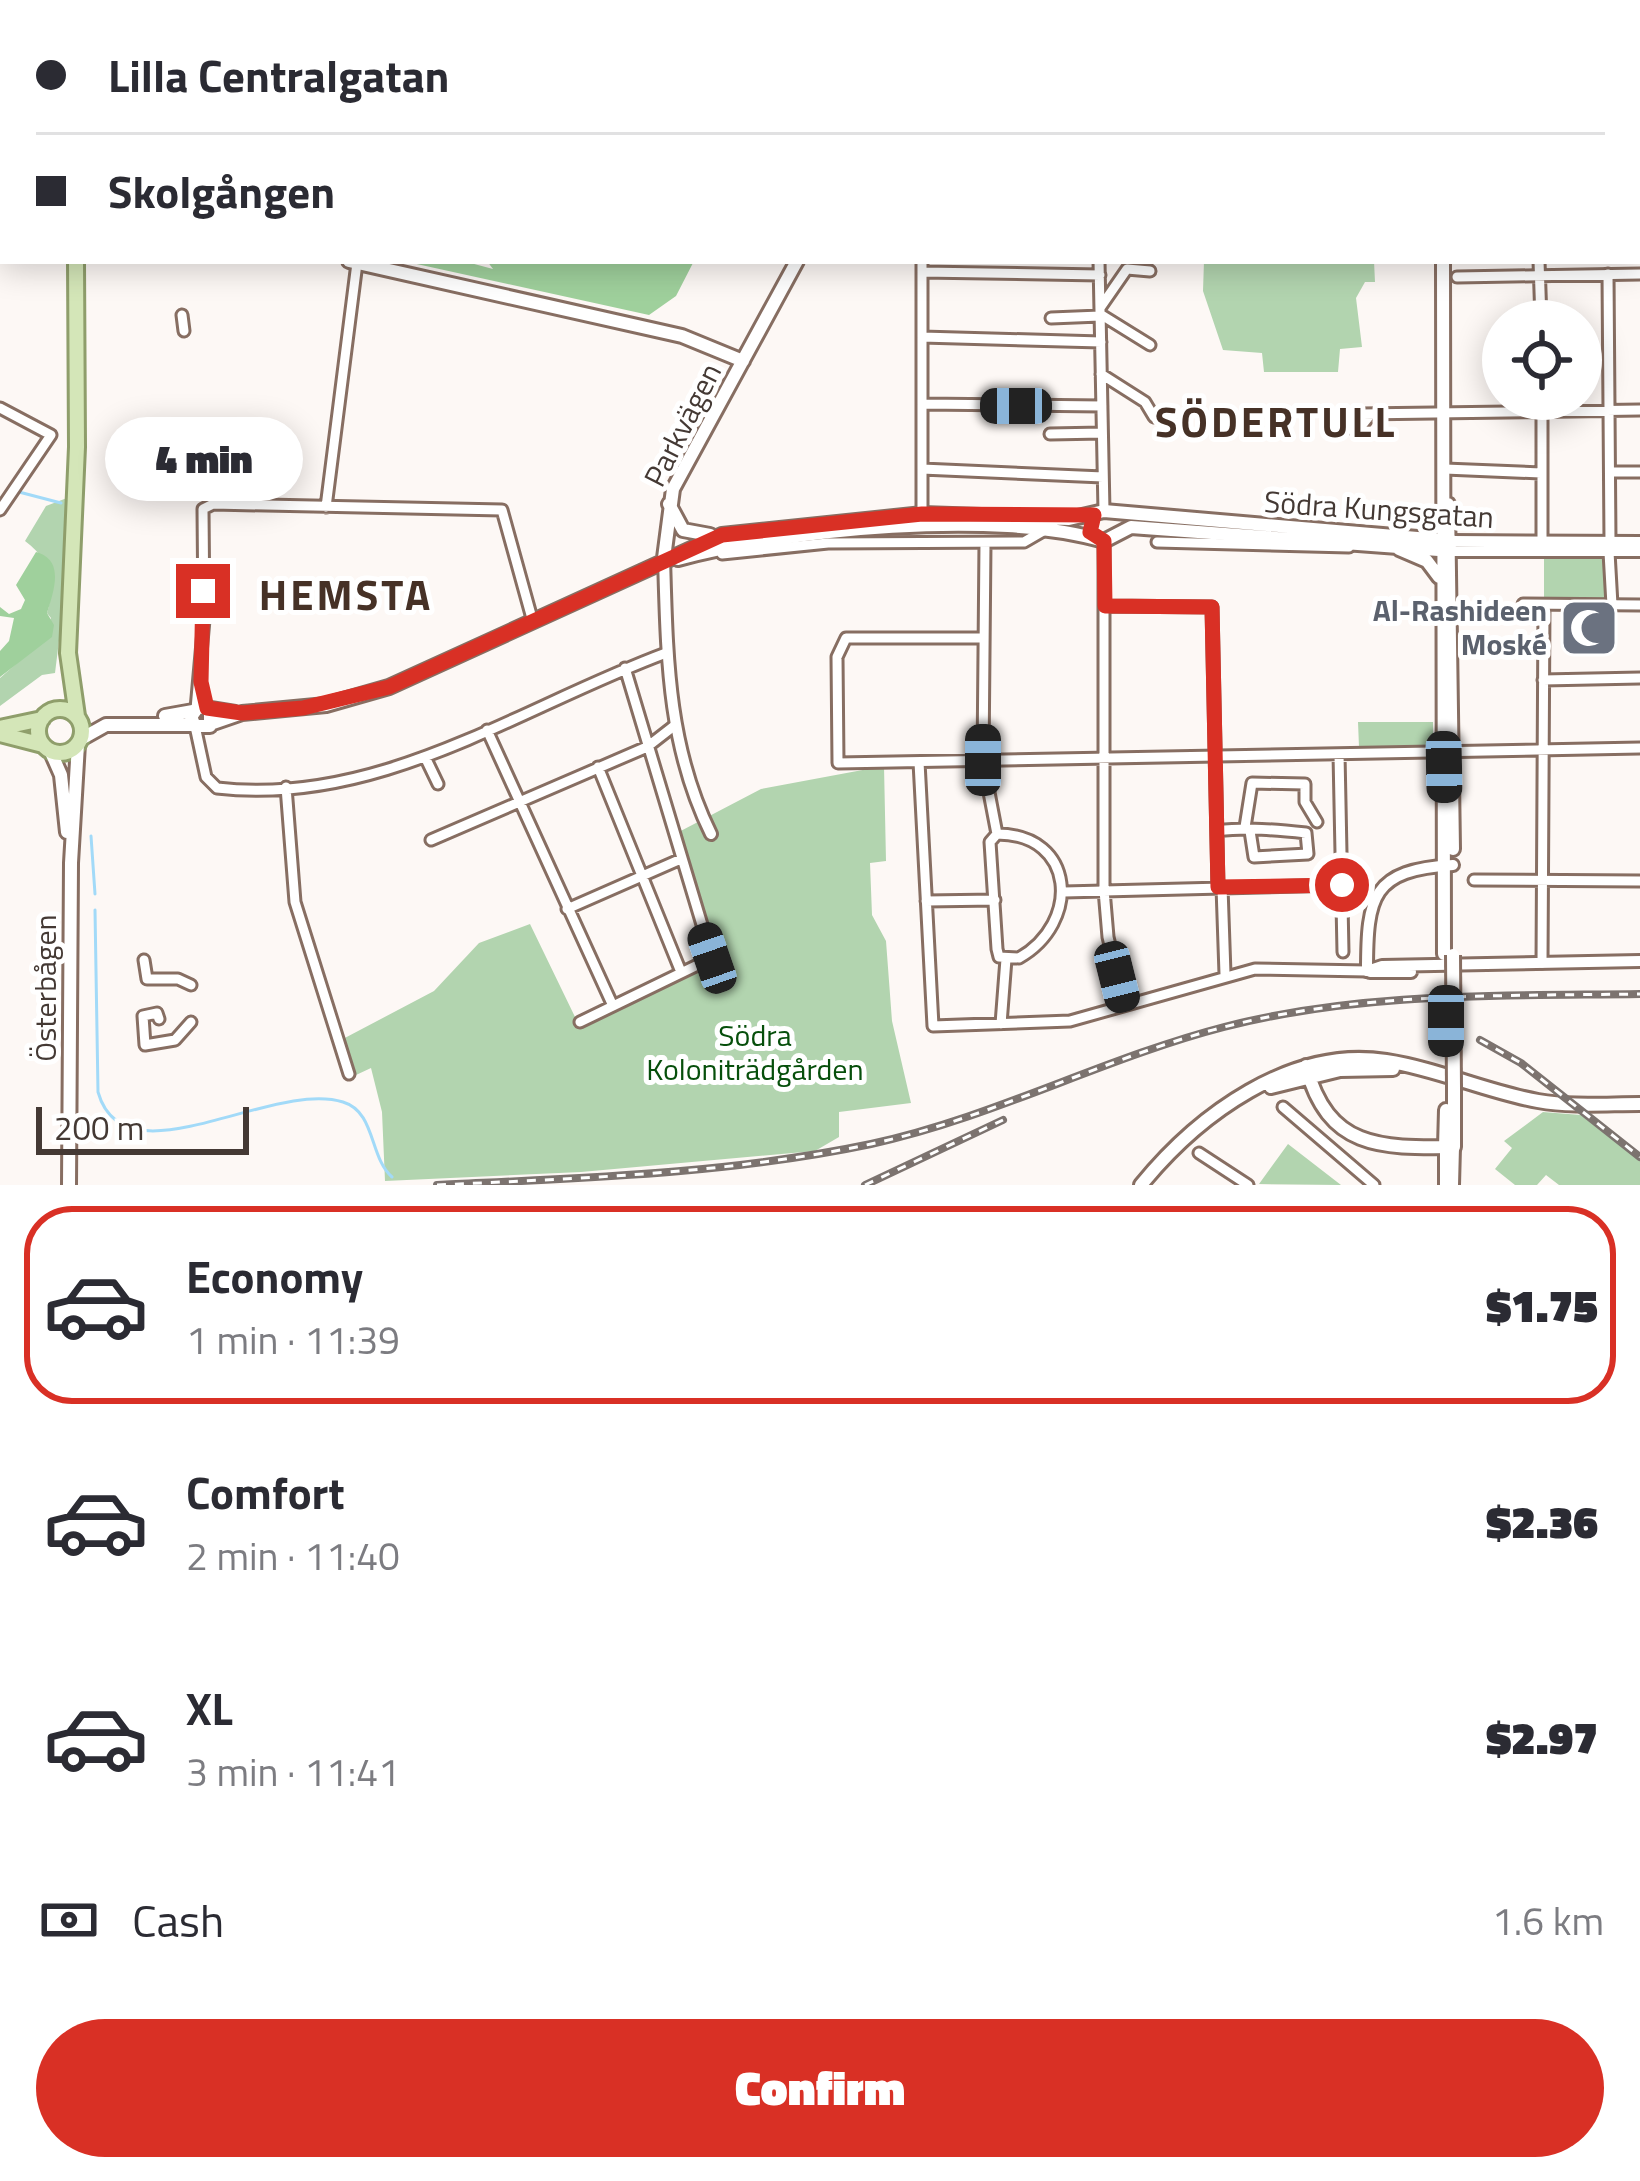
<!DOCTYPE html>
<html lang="en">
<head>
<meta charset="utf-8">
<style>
  :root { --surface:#fff; --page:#f2f2f3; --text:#2b2b33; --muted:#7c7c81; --line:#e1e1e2; --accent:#d93025 }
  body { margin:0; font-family:"Titillium Web",sans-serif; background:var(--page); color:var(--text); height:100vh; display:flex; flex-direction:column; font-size:45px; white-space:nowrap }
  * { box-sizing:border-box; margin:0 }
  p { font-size:39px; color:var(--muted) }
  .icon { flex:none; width:66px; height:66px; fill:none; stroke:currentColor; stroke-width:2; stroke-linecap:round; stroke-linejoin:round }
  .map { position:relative; height:1185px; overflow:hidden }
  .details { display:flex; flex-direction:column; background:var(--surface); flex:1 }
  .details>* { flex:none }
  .hud { position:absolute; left:0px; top:0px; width:1641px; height:264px; box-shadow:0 6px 30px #0003; display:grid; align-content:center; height:264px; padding:0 36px; background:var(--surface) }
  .controls { position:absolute; left:1482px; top:300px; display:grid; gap:24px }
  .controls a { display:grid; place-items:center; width:120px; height:120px; border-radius:50%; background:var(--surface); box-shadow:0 6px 30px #0003; font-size:60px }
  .scale { position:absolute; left:36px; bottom:30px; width:213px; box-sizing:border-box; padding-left:12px; border:6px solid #443934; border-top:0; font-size:33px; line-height:42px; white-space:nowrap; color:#443934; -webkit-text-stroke:9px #fff; paint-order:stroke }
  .end { position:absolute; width:54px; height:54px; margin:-27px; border:15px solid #d93025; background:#fff; box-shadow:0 0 0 6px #fff }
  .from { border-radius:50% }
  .bubble { position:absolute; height:84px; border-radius:42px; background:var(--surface); box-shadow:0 6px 30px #0003; font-size:39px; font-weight:800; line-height:84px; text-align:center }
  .car { position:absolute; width:36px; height:72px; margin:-36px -18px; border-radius:15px; box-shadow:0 0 9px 3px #0007; background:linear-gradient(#222 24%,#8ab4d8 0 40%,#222 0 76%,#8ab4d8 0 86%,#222 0) }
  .hud b { display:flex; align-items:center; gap:42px; height:114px; font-size:45px }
  .hud b+b { border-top:3px solid var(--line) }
  .hud i { width:30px; height:30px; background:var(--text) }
  ul { padding:21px 0 0; list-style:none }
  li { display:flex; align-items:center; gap:36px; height:198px; margin:0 24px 18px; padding:0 12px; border:6px solid transparent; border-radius:48px }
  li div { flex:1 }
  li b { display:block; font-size:45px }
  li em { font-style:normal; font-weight:800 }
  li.current { border-color:var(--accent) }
  li>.icon { width:108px; height:108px; stroke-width:1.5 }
  .pay { display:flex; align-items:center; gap:30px; height:132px; padding:0 36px; font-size:45px }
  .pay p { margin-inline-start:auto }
  .cta { display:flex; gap:24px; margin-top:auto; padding:24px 36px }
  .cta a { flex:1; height:138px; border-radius:72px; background:var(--accent); color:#fff; font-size:48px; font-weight:800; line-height:138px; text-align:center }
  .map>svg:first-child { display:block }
</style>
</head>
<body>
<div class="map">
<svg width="1640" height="1185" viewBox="0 0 1640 1185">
  <rect width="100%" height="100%" fill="#fdf8f5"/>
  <!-- green -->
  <path fill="#b2d4af" d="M1204,261H1374L1375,282H1365L1356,298L1362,347L1340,349L1338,372H1264L1262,353L1223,350L1203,291Z
    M67,498L66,584L55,673L42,675L0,706V678L39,644L51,618L47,613C57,580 48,558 25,541L46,506Z
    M1609,555L1611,602L1544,604V556Z
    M1358,722H1433V747H1359Z
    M884,766L886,861L870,863L872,915L886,941L892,1021L911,1103L839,1112V1137L815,1151L581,1172L385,1181L382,1112L371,1068L356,1075L341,1040L434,991L479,943L530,924L576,1019L712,960L673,835L761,789Z
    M1543,1112L1581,1115L1640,1161V1185H1559L1546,1175L1537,1185H1515L1495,1169L1512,1148L1504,1141Z
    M1288,1144L1341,1185L1259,1184Z"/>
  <!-- forest -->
  <path fill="#9fd09c" d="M403,261H463L493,269L487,261H694L676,296L649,315Z
    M36,552C65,560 54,590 47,613L54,625L52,637L0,677V651L9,641L14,618L0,616V607L9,614L21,609L25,600L16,585Z"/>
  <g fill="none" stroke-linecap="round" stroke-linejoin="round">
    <!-- stream -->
    <path stroke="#a2daf8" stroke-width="3" d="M19,492L61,503
      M91,836L95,894
      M95,910L98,1092C124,1185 272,1079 343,1102C376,1112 369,1157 392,1177"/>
    <!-- minor casing -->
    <g stroke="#876e62" stroke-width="15">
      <path id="minor" d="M715,0L727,3
        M1018,0L1019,3
        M1312,0L1314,3
        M1459,0V3
        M1538,0V3
        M1635,0V3
        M408,3L409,0
        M702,3L703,0
        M824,3L825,0
        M979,3L980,0
        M1135,3L1140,0
        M1638,34L1640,39
        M1638,213H1640
        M922,261V520
        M1099,261L1104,511
        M1539,261L1541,321
        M922,272L1100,275
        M1608,274L1610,542
        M1457,277L1640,274
        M1100,308L1127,269L1150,271
        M1100,314L1150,345
        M182,315L184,331
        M1051,318L1100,316
        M922,337L1101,342
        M1101,374L1145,402L1154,417
        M922,404L1102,406
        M0,408L51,435L0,510
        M1371,414L1359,429L1351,428L1361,414L1640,410
        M1050,434L1102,433
        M922,469L1103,477
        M1445,469L1541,473
        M1611,472H1640
        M326,507L357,263
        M1104,541V890L1108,937L1124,1004
        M1157,542L1349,547
        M985,543L983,761L997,834
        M1542,543V399
        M1609,552L1612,605
        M722,554L828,543L1024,542L1043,531
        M1523,604L1640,605
        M1105,606L1212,607L1218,887
        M982,638H846L837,657L838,763L1640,748
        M1543,680L1640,678
        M196,709L204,620L203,509L213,504L502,510L533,622
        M195,726L206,777L217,788C380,807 520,707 666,653
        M487,730L613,1006
        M1339,754L1343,952
        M425,757L438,784
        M919,762L933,1026L1070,1021L1255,969L1367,971
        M598,767L681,972
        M286,787L295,902L349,1074
        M1245,827L1252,783L1305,784V802L1317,822
        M1218,831C1246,827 1277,830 1306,833L1308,854L1254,857L1250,831
        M997,834C1076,834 1081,923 1019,958L999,957L997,949L990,842Z
        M431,840L647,747L674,726
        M1474,880L1640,881
        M1222,887L1225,974
        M1064,892L1342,885
        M926,901L995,900
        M567,909L681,859
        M144,960L147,979H178L191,985
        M1542,963L1544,606
        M159,1019L157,1013L143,1016L145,1045L175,1040L191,1022
        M580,1022L712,958L625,668
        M1001,1024L1006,959
        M1283,1107L1374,1185
        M1199,1153L1248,1185"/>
    </g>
    <!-- tertiary casing -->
    <g stroke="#876e62" stroke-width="16">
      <path id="tertiary" d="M126,3L127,0
        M1452,541L1640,542
        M1452,551H1640
        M664,558C667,655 667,745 711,834
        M1367,971L1382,966L1640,961
        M1367,971C1367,896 1372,870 1453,865
        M1370,972H1411
        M1445,1185V1147
        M1453,1185L1454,1147"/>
    </g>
    <!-- secondary casing -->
    <g stroke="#876e62" stroke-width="18">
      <path id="secondary" d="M1443,0V3
        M942,3L944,0
        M349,261L682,336L743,361
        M1443,261L1444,954
        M669,504L683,530L710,535
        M1448,504L1453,849
        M1399,549L1427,561L1439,577
        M664,558L673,489L797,261
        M678,559C788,529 997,509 1104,541L1131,527L1452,551
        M210,710V726H195L191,717L198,707L235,713
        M165,716L193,711
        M213,723L242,713L326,705L389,687L722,535L923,514L1069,519L1104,511L1452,541
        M81,739L106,725H194
        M50,750L61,775L67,832
        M1306,1066C1328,1149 1380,1148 1454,1147V1087
        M1271,1087L1340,1070L1393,1069
        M1445,1147L1446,1110
        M69,1185L71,863L78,744
        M1141,1185C1198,1115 1291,1046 1386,1061C1438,1069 1487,1092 1538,1101C1572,1107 1606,1104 1640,1104"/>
    </g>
    <!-- primary casing -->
    <g stroke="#8f9e6b" stroke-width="20">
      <path id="primary" d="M0,123L3,125
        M76,261L77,447L68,653L77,716
        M38 731a22 22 0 1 1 44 0a22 22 0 1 1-44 0Z
        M0,728L42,719
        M0,734L43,745"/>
    </g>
    <!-- minor -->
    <use href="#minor" stroke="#fff" stroke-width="9"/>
    <!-- tertiary -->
    <use href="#tertiary" stroke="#fff" stroke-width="10"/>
    <!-- secondary -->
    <use href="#secondary" stroke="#fff" stroke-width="12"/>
    <!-- primary -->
    <use href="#primary" stroke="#d4e6b8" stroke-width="14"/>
    <!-- rail casing -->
    <g stroke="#7c736f" stroke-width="8">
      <path id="rail" d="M1480,1040L1521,1063L1640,1157
        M437,1185C581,1178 728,1174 871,1144C992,1118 1104,1058 1224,1027C1359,992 1502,996 1640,994
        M865,1185L1003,1120"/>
    </g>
    <!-- rail -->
    <use href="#rail" stroke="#fff" stroke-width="3" stroke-dasharray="9" stroke-linecap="butt"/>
    <!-- secondary-bridge casing -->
    <g stroke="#876e62" stroke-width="18" stroke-linecap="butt">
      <path id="secondary-bridge" d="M1453,955L1454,1087"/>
    </g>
    <!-- secondary-bridge -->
    <use href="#secondary-bridge" stroke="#fff" stroke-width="12"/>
  </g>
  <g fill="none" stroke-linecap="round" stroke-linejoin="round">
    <!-- route -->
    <path stroke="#d93025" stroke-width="15" d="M203,591L201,682L207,708L242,713L303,708L389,687L722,535L922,514L1094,515L1090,532L1104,541L1105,606L1212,607L1218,887L1342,885"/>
  </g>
  <!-- icons -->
  <defs>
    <g id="mosque-square" transform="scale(3)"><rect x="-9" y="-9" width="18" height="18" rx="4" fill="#6b7280" stroke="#fff"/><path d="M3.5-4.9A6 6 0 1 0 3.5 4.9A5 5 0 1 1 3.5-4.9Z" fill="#fff"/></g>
  </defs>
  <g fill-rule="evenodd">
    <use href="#mosque-square" x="1589" y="628"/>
  </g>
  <g text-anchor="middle" stroke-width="10" stroke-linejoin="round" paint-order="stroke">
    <!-- street labels -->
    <g font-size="30" fill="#443934" stroke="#fff">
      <text transform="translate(683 425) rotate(-63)" y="10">Parkvägen</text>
      <text transform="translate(1379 510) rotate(4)" y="10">Södra Kungsgatan</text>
      <text transform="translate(46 988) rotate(-90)" y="10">Österbågen</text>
    </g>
    <!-- worship labels -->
    <g font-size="30" font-weight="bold" fill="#5b616d" stroke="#fff" text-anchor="end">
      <text x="1547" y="621">Al-Rashideen<tspan x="1547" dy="34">Moské</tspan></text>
    </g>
    <!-- park labels -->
    <g font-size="30" fill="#064f0b" stroke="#fff">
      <text x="755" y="1046">Södra<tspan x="755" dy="34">Koloniträdgården</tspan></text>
    </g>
    <!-- district labels -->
    <g font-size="42" font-weight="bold" letter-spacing="3" fill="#463126" stroke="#fff">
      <text x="1276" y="437">SÖDERTULL</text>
      <text x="346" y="610">HEMSTA</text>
    </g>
  </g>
</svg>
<div class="controls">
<a><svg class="icon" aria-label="locate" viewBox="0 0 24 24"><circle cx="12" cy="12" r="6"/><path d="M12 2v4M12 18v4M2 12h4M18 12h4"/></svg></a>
</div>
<div class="scale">200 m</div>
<i class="end from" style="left:1342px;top:885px"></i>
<i class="end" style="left:203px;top:591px"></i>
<div class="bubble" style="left:105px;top:417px;width:198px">4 min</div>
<i class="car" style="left:1016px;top:406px;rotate:270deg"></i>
<i class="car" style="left:983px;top:760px;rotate:0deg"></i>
<i class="car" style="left:1444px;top:767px;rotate:179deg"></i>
<i class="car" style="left:712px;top:958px;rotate:341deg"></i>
<i class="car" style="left:1117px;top:977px;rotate:166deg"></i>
<i class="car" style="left:1446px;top:1021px;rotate:180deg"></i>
<div class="hud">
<b><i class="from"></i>Lilla Centralgatan</b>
<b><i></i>Skolgången</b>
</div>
</div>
<section class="details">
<ul>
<li class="current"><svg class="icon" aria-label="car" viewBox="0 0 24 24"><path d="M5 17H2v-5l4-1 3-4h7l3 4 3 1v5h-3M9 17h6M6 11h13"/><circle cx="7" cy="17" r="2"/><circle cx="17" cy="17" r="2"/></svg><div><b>Economy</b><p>1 min · 11:39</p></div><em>$1.75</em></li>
<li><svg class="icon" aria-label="car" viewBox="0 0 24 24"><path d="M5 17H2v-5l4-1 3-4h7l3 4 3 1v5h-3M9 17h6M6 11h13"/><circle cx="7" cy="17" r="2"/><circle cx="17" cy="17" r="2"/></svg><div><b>Comfort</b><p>2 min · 11:40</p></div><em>$2.36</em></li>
<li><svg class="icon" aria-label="car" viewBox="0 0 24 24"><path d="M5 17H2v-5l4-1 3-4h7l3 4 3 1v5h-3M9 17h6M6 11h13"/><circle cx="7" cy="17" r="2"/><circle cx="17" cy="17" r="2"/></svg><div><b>XL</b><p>3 min · 11:41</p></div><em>$2.97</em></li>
</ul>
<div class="pay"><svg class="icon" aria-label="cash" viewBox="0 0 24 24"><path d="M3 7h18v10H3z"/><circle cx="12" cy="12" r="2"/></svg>Cash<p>1.6 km</p></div>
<div class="cta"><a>Confirm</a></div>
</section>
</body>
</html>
